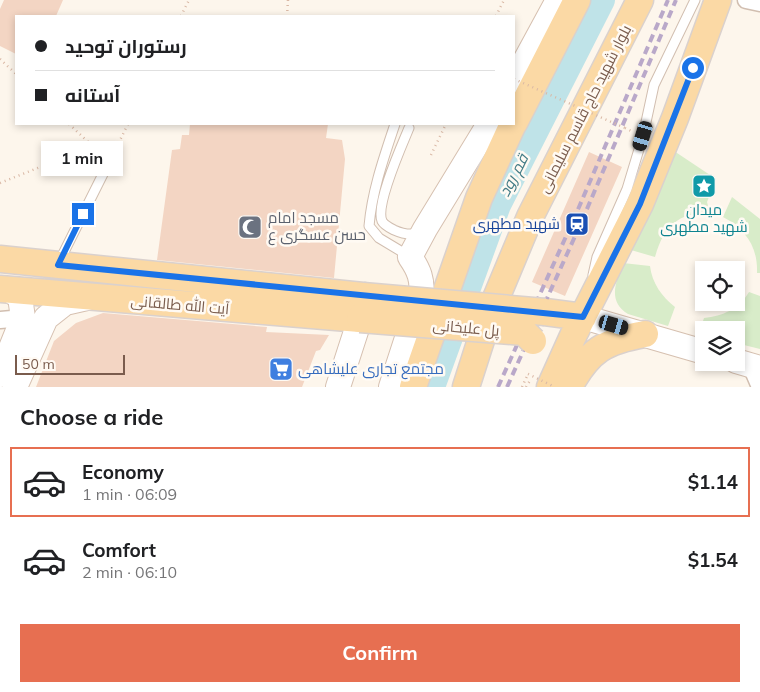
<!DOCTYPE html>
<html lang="en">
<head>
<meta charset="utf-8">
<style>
  :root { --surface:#fff; --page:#f6f6f6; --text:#202124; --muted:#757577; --line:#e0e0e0; --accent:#e76f51 }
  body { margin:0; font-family:Mulish,Cairo,sans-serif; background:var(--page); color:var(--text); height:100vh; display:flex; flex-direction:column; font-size:19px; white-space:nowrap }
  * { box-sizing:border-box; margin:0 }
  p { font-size:16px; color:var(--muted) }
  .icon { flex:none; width:28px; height:28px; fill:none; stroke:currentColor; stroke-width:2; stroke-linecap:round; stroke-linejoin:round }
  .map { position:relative; height:387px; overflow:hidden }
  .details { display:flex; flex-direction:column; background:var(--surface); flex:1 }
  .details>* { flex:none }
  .hud { position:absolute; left:15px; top:15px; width:500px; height:110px; border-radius:0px; box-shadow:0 2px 8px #0003; display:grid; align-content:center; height:110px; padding:0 20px; background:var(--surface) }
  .fabs { position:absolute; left:695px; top:261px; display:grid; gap:10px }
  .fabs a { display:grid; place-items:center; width:50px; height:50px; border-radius:0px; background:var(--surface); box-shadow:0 2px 8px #0003; font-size:25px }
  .scale { position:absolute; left:15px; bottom:12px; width:110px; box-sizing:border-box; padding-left:5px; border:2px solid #7a5c4d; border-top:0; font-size:14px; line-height:18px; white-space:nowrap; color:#7a5c4d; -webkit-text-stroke:4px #fffaf3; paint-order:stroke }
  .end { position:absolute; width:22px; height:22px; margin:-11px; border:6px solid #1a73e8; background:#fff; box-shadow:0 0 0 2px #fff }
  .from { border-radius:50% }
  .bubble { position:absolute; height:35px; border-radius:0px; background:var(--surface); box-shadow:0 2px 8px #0003; font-size:16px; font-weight:700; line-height:35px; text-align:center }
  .car { position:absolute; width:15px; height:30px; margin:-15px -8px; border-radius:6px; box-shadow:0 0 4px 1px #0007; background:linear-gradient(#222 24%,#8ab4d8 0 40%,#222 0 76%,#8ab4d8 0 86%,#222 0) }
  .hud b { display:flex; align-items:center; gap:18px; height:48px; font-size:19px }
  .hud b+b { border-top:1px solid var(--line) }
  .hud i { width:12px; height:12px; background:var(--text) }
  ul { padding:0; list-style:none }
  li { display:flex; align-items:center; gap:15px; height:70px; margin:0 10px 8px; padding:0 10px; border:2px solid transparent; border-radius:0px }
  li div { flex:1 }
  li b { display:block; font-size:19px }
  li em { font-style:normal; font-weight:700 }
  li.current { border-color:var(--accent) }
  li>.icon { width:45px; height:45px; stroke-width:1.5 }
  h2 { padding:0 20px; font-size:22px; line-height:60px }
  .action { display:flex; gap:10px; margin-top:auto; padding:10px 20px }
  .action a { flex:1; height:58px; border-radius:0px; background:var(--accent); color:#fff; font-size:20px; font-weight:700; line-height:58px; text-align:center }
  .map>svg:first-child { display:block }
</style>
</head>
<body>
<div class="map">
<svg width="760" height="387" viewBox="0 0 760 387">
  <rect width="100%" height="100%" fill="#fdf6ec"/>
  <!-- green -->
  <path fill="#d8ecc9" d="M668,147L716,179L707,202L710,213C677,213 664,226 655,257L624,248Z
    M732,197L760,219V273H757C758,246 745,229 723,217Z
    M623,263L650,266C652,283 662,297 675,307L668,326L628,314C607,301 616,282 623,263Z
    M749,292L760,296V349L736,343V330H704V334L699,333L704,318C723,316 739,309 749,292Z"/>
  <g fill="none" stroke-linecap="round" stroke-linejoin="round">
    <!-- river -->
    <path stroke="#bfe3e8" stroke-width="26" d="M432,387L498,205L602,0"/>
  </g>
  <!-- building -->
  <path fill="#f3d5c3" d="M4,0H63L56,16H16V54L0,46V9Z
    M190,124H328L326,138L342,140L345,159L334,278L157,260L172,150L180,149L182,135H189Z
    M589,152L622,167L565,296L532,282Z
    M103,313L267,327L266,332L329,335L320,350L316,351L302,387H36L54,341L76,323Z"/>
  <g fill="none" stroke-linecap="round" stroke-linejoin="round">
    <!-- lane casing -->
    <g stroke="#d1beb0" stroke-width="11">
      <path id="lane" d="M395,124C384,157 372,191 369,226L379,238L409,256
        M409,128C402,145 375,205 382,221C384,225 390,228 394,230C403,234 412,236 420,232
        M59,262L109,162
        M593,275L597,257L627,189L643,136L654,85L695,0"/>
    </g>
    <!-- street casing -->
    <g stroke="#d1beb0" stroke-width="19">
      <path id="street" d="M746,0L760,3
        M0,320L23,318
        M751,366L760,387"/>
    </g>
    <!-- secondary casing -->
    <g stroke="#d6c0b0" stroke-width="26">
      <path id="secondary" d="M514,81L558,0
        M583,317L704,352
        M736,361L760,368
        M0,375L23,318L20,297L9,290
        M15,387L46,318L65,303L87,298
        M338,387L360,319
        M391,387L421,295C423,280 419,270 410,257L425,229L489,124"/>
    </g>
    <!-- primary casing -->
    <g stroke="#dad1cd" stroke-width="29">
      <path id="primary" d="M514,123L577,0
        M0,259L363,296
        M0,289L360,319
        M545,312L583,317
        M413,387L479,198L513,124
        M466,387L489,315L530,217L640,0
        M550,387L573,336L640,204L675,118L718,0
        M569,387C589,350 605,341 645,334"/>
    </g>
    <!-- path -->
    <path stroke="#d9b8a5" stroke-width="2.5" stroke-dasharray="1 4" stroke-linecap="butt" d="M181,16L189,0
      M287,16L288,0
      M496,16L504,0
      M0,59L16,74
      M69,124L101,154
      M625,128L633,132
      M114,152L128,124
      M431,155L446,124
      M0,183L93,146
      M522,387L528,374
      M526,387L531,379"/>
    <!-- lane -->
    <use href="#lane" stroke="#fff" stroke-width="9"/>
    <!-- street -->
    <use href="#street" stroke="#fff" stroke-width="16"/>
    <!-- secondary -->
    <use href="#secondary" stroke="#fff" stroke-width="24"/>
    <!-- primary -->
    <use href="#primary" stroke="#fbd9a5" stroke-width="26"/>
    <!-- rail -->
    <path stroke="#b9a8c9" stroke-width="4" stroke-dasharray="8 5" stroke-linecap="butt" d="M498,387L573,221L668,0
      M507,387L581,223L676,0"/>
    <!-- primary-bridge casing -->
    <g stroke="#dad1cd" stroke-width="29" stroke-linecap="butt">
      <path id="primary-bridge" d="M363,296L545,312
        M360,319L524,332L533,341"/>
    </g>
    <!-- path-bridge -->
    <path stroke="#d9b8a5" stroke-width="2.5" stroke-dasharray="1 4" stroke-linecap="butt" d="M514,79L625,128
      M528,374L555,387"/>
    <!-- primary-bridge -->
    <use href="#primary-bridge" stroke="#fbd9a5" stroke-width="26"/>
  </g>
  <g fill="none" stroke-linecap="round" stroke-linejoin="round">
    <!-- route -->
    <path stroke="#1a73e8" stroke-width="6" d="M83,214L58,265L583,317L640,204L693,68"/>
  </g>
  <!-- icons -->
  <defs>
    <g id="sight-square" transform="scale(1.25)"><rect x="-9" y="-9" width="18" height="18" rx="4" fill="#0f9aa8" stroke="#fffaf3"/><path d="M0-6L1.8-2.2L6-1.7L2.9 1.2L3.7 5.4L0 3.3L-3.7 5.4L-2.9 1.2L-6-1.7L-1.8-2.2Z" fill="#fff"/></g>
    <g id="station-square" transform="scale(1.25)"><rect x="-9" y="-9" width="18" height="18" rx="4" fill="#1a4fb4" stroke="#fffaf3"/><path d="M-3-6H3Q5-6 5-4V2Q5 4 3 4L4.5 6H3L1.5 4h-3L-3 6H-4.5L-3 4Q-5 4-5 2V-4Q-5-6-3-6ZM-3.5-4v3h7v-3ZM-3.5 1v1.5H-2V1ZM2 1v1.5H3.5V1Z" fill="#fff"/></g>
    <g id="mosque-square" transform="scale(1.25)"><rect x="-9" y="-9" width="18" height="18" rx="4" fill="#6b7280" stroke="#fffaf3"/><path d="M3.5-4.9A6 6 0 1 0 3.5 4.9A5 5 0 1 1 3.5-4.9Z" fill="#fff"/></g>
    <g id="supermarket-square" transform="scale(1.25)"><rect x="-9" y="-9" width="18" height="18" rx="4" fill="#3f7fe0" stroke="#fffaf3"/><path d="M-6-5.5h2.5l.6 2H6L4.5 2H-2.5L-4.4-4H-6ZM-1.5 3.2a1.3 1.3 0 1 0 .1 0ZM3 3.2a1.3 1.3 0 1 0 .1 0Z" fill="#fff"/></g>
  </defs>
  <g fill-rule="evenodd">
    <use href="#sight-square" x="704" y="186"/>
    <use href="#station-square" x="577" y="224"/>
    <use href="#mosque-square" x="250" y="227"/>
    <use href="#supermarket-square" x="281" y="369"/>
  </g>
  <g text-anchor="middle" stroke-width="5" stroke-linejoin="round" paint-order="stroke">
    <!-- street labels -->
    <g font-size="15" fill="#7a5c4d" stroke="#fffaf3">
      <text transform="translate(585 109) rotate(-63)" y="5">بلوار شهید حاج قاسم سلیمانی</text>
      <text transform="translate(180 305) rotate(5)" y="5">آیت الله طالقانی</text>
      <text transform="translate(466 328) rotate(5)" y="5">پل علیخانی</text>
    </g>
    <!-- culture labels -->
    <g font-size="15" fill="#0d838f" stroke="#fffaf3">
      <text x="704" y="215">میدان<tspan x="704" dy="17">شهید مطهری</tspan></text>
    </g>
    <!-- worship labels -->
    <g font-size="15" fill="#5b616d" stroke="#fffaf3" text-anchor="start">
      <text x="268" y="223">مسجد امام<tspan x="268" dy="17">حسن عسگری ع</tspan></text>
    </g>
    <!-- transit labels -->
    <g font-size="15" fill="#164399" stroke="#fffaf3" text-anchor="end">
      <text x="560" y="229">شهید مطهری</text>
    </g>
    <!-- shop labels -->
    <g font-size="15" fill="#366cbe" stroke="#fffaf3" text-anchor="start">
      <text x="298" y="374">مجتمع تجاری علیشاهی</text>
    </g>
    <!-- water labels -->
    <g font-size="16" font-style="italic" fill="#437c86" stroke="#fffaf3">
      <text transform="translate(513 175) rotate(-63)" y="6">قم رود</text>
    </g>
  </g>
</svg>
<div class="fabs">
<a><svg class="icon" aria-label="locate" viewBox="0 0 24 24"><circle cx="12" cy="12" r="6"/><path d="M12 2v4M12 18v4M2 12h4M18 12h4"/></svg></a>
<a><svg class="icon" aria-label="layers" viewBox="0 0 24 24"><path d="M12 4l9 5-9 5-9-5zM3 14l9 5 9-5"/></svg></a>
</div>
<div class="scale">50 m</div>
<i class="end from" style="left:693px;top:68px"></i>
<i class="end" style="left:83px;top:214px"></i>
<div class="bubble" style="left:41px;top:141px;width:82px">1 min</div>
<i class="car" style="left:643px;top:136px;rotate:197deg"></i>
<i class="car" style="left:614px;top:325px;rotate:106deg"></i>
<div class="hud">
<b><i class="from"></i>رستوران توحید</b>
<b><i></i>آستانه</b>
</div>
</div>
<section class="details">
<h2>Choose a ride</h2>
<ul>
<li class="current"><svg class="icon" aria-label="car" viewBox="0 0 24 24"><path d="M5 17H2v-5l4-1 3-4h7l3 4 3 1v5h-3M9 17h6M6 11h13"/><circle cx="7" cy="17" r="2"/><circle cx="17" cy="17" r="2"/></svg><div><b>Economy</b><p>1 min · 06:09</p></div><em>$1.14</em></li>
<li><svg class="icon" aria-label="car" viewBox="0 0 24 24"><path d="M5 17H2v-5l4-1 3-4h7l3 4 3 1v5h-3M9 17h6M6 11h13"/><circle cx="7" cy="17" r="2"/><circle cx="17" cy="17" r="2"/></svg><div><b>Comfort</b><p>2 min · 06:10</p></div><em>$1.54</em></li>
</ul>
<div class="action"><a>Confirm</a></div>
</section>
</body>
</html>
